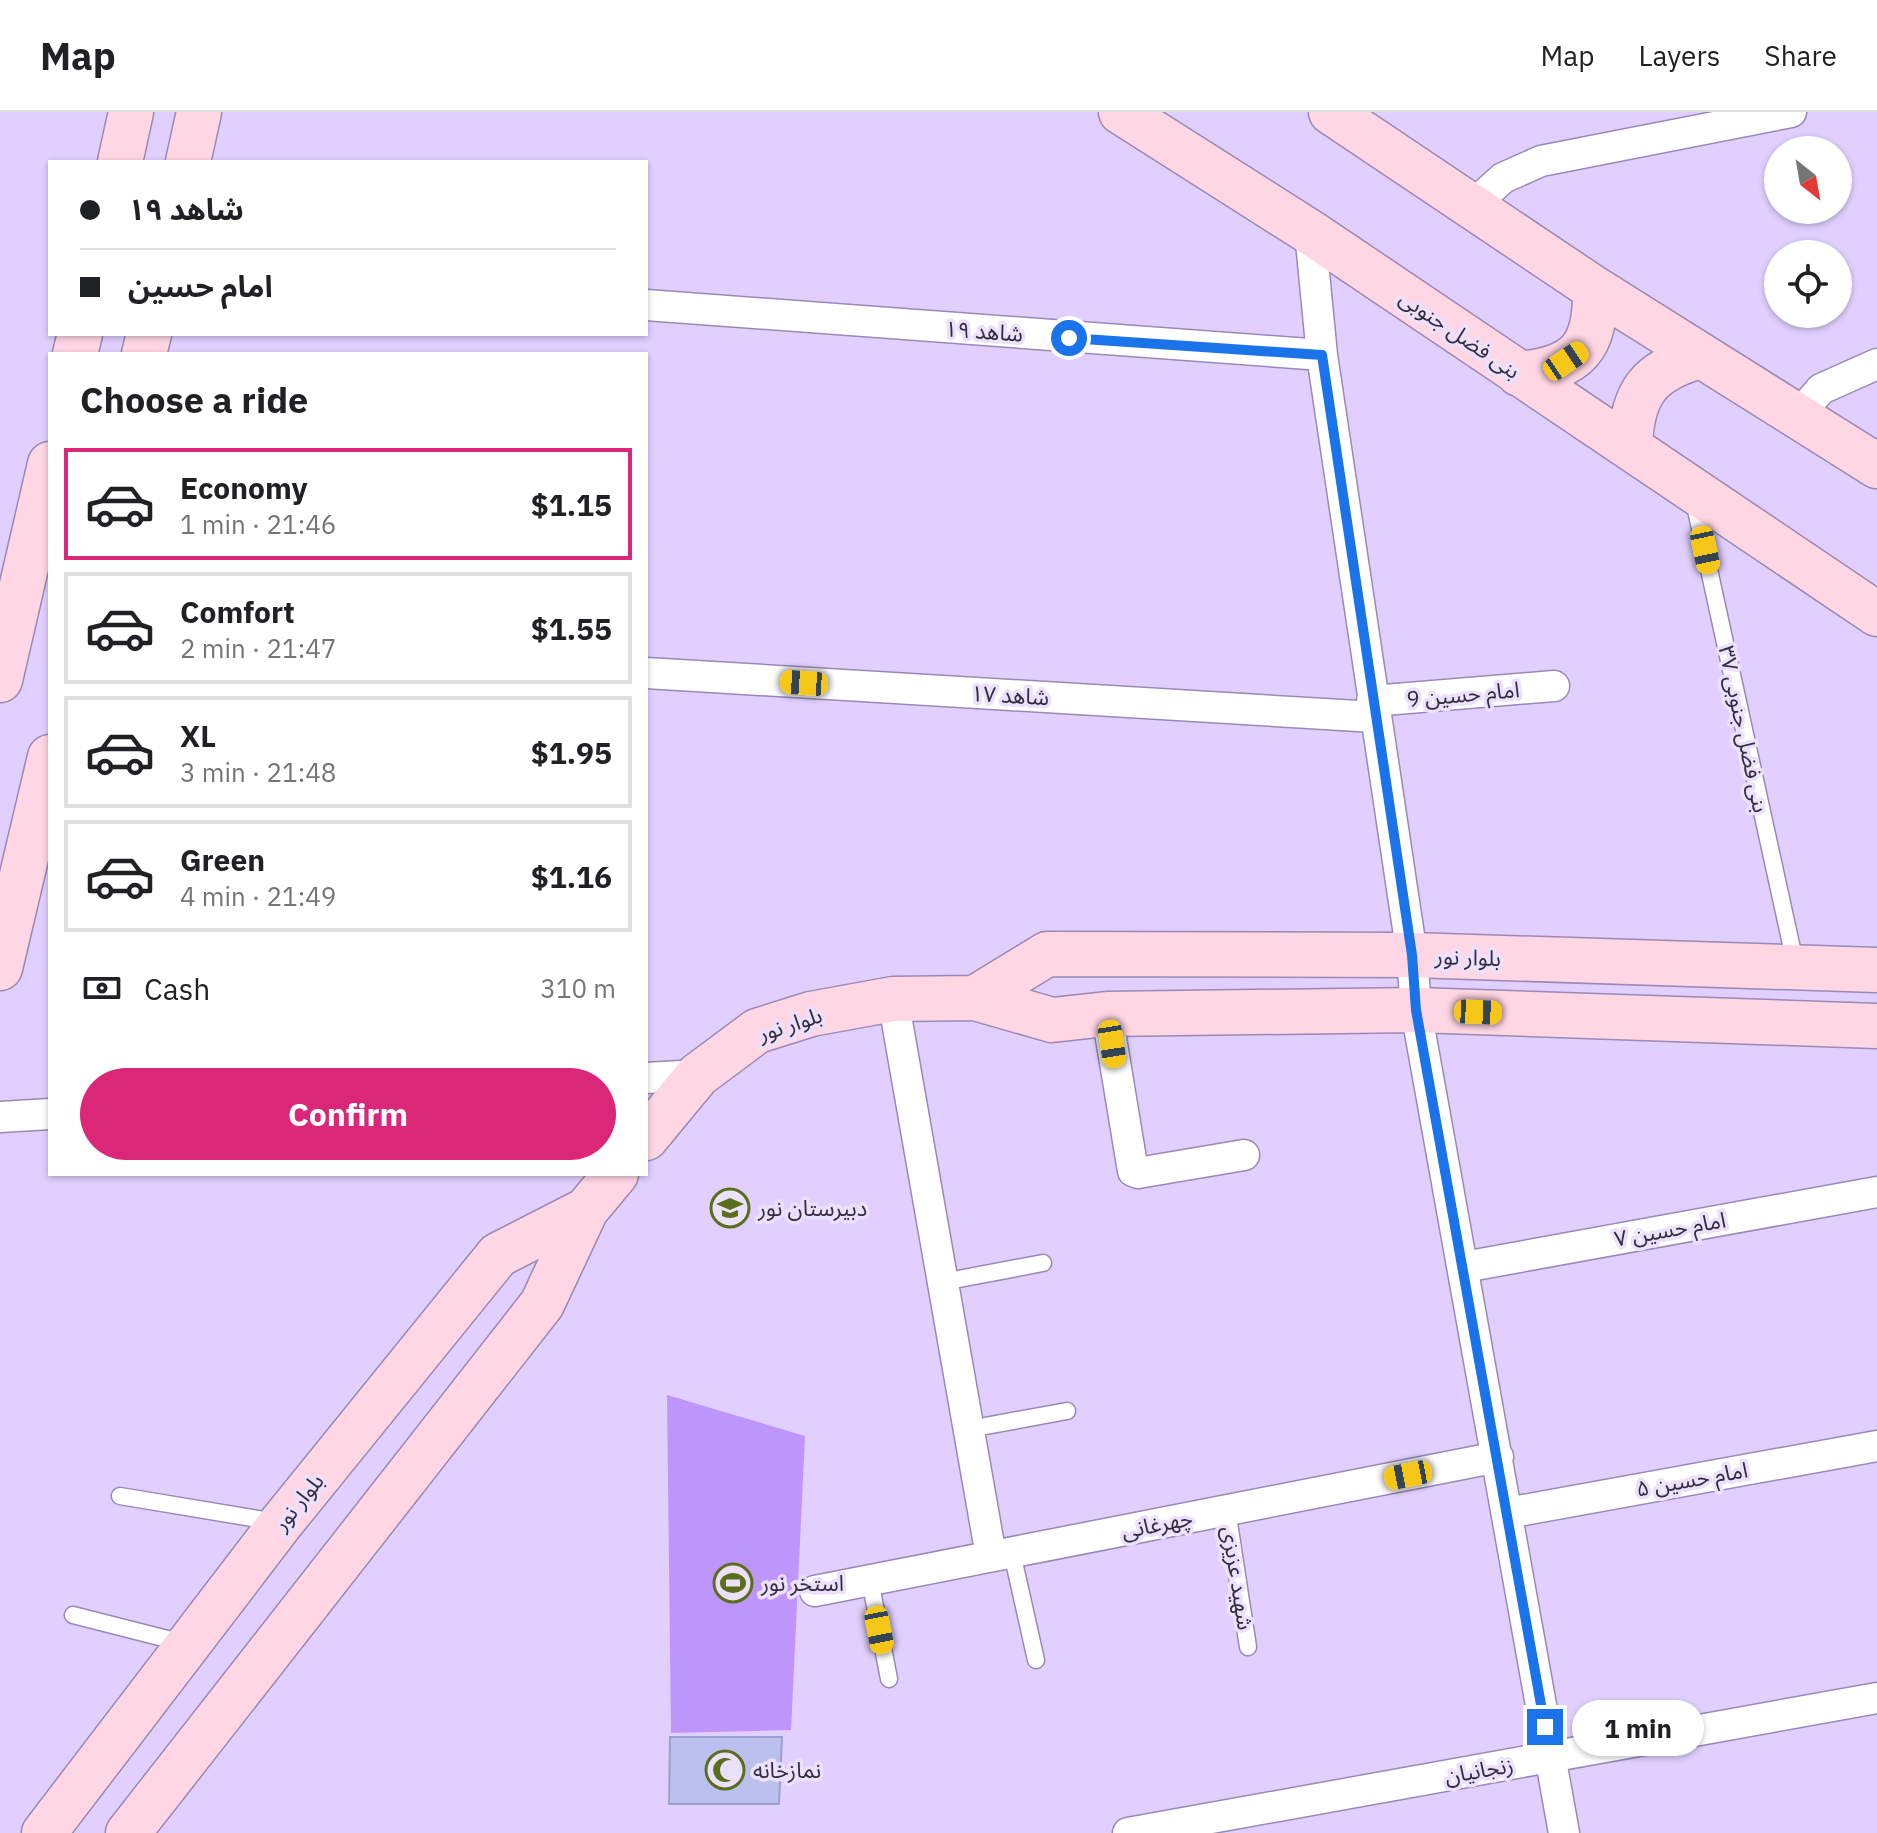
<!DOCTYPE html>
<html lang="en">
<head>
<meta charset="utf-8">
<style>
  :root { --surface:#fff; --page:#f6f6f6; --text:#202124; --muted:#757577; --line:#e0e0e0; --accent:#db2777 }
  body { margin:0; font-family:"IBM Plex Sans","Noto Sans Arabic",sans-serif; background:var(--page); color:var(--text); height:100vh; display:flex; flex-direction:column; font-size:30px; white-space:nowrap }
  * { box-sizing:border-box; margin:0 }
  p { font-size:26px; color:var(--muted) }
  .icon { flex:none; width:44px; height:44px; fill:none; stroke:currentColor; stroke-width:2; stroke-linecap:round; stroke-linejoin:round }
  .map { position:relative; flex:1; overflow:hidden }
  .panel { position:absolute; left:48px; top:240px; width:600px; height:824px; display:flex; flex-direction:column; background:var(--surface); border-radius:0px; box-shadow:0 2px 6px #0004 }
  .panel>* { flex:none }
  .hud { position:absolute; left:48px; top:48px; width:600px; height:176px; border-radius:0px; box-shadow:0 2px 6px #0004; display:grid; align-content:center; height:176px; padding:0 32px; background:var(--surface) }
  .needle { width:52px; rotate:149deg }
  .tools { position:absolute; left:1764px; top:24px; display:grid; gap:16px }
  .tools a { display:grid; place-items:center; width:88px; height:88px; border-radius:50%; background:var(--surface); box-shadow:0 2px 6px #0004; font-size:40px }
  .end { position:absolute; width:36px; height:36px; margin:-18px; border:10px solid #1a73e8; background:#fff; box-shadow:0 0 0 4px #fff }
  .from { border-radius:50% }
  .bubble { position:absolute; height:56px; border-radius:28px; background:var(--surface); box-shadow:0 2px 6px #0004; font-size:26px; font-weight:800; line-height:56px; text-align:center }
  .car { position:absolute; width:24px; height:48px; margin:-24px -12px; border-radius:10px; box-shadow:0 0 6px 2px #0007; background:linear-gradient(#f5c518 24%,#345 0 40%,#f5c518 0 76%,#345 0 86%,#f5c518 0) }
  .hud b { display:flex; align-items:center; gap:28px; height:76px; font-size:30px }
  .hud b+b { border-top:2px solid var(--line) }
  .hud i { width:20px; height:20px; background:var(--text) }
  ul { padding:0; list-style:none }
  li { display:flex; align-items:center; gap:24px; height:112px; margin:0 16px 12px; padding:0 16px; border:4px solid var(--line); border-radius:0px }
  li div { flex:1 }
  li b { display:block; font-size:30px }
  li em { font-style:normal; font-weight:800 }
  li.selected { border-color:var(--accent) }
  li>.icon { width:72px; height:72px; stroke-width:1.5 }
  h2 { padding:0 32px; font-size:36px; line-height:96px }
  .pay { display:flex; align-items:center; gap:20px; height:88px; padding:0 32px; font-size:30px }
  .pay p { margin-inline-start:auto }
  .action { display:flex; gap:16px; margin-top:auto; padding:16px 32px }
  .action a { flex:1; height:92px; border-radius:48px; background:var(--accent); color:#fff; font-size:32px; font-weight:800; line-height:92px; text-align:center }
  header { display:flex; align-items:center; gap:48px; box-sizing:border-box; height:112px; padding:0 40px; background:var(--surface); border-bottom:2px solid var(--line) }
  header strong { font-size:38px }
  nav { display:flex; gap:44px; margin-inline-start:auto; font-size:28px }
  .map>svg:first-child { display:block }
</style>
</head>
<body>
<header>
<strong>Map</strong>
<nav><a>Map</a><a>Layers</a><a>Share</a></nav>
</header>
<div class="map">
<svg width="1877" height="1721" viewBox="0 0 1877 1721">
  <rect width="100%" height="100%" fill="#e1d0ff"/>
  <!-- water -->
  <path fill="#be95fb" d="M667,1283L805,1324L791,1618L671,1621Z"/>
  <!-- building -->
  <path fill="#bcc0ef" stroke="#9da0ce" stroke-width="2" d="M670,1625H782L779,1692H669Z"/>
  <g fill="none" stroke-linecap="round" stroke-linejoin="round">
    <!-- lane casing -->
    <g stroke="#9989b4" stroke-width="19">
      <path id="lane" d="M1694,389L1796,855
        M943,1170L1043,1151
        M969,1317L1067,1299
        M120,1384L276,1410
        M1227,1398L1248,1535
        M1012,1441L1036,1548
        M870,1468L889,1567
        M73,1503L187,1532"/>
    </g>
    <!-- street casing -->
    <g stroke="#9989b4" stroke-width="33">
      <path id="street" d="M1473,93L1503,66L1541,49L1791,0
        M1310,120L1322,243L1412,843L1416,898L1564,1721
        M646,193L1322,243
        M1797,305L1821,277L1877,252
        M646,561L1375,605
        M1372,589L1554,574
        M893,887L991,1444
        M1107,902L1133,1059L1138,1061L1244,1043
        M646,966L698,963
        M0,1005L50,1002
        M1464,1155L1877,1080
        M1507,1401L1877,1334
        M815,1479L1498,1345
        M1128,1721L1877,1586"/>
    </g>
    <!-- secondary casing -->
    <g stroke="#9989b4" stroke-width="47">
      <path id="secondary" d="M1121,0L1310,120L1877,502
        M1331,0L1595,177L1877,354
        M120,50L131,0
        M188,50L199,0
        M75,242L80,222
        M144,242L149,222
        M1519,262C1578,256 1596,236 1595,177
        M1630,334C1632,280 1649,259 1700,244
        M0,568L50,352
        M0,856L50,645
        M975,886L1047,842L1412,843L1877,858
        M646,1026L698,963L757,919L811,902L893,887L975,886L1052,908L1107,902L1416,898L1877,914
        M44,1721L281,1411L498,1143L586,1098
        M128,1721L542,1192L586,1098L616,1062"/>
    </g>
    <!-- lane -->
    <use href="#lane" stroke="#fff" stroke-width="16"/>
    <!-- street -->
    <use href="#street" stroke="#fff" stroke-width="30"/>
    <!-- secondary -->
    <use href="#secondary" stroke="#ffd6e3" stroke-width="44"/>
  </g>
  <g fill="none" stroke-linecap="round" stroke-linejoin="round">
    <!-- route -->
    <path stroke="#1a73e8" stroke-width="10" d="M1069,226L1322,243L1412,843L1416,898L1545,1615"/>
  </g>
  <!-- icons -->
  <defs>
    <g id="school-ring" transform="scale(2)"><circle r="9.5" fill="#ebe1fd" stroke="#5b6e1c" stroke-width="1.5"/><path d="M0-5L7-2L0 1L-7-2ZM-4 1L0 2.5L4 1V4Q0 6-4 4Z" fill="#5b6e1c"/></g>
    <g id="stadium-ring" transform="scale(2)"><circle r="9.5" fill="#ebe1fd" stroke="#5b6e1c" stroke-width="1.5"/><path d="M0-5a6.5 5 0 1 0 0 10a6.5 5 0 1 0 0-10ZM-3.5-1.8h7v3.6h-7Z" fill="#5b6e1c"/></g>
    <g id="mosque-ring" transform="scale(2)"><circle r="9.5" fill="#ebe1fd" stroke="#5b6e1c" stroke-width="1.5"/><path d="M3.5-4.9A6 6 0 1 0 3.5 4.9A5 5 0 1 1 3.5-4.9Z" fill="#5b6e1c"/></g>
  </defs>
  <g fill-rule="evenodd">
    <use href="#school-ring" x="730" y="1096"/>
    <use href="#stadium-ring" x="733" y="1471"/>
    <use href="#mosque-ring" x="725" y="1658"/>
  </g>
  <g text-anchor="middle" stroke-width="7" stroke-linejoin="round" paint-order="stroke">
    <!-- street labels -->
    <g font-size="22" fill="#332c3e" stroke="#ebe1fd">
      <text transform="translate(984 219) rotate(4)" y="8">شاهد ۱۹</text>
      <text transform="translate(1460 222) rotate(34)" y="8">بنی فضل جنوبی</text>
      <text transform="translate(1463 582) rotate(-5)" y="8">امام حسین 9</text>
      <text transform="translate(1010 583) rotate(3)" y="8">شاهد ۱۷</text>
      <text transform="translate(1744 617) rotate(78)" y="8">بنی فضل جنوبی ۳۷</text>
      <text transform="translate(1468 845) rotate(2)" y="8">بلوار نور</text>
      <text transform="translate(790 912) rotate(-18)" y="8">بلوار نور</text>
      <text transform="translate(1670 1117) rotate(-10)" y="8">امام حسین ۷</text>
      <text transform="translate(1692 1367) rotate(-10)" y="8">امام حسین ۵</text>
      <text transform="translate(298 1390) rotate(-51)" y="8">بلوار نور</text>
      <text transform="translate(1157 1412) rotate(-11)" y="8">چهرغانی</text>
      <text transform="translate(1238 1466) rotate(81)" y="8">شهید عزیزی</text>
      <text transform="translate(1479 1658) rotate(-10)" y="8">زنجانیان</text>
    </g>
    <!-- poi labels -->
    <g font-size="22" fill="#332c3e" stroke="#ebe1fd" text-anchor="start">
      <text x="758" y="1104">دبیرستان نور</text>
      <text x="761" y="1479">استخر نور</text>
      <text x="753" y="1666">نمازخانه</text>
    </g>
  </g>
</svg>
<div class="tools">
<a><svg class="needle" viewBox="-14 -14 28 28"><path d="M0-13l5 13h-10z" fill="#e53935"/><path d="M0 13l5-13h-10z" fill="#757577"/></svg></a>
<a><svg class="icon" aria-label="locate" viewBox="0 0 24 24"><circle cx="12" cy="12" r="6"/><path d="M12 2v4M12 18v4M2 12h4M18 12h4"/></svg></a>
</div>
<i class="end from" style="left:1069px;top:226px"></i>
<i class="end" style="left:1545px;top:1615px"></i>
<div class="bubble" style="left:1572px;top:1588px;width:132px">1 min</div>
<i class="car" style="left:1566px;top:249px;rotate:56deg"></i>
<i class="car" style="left:1705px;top:438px;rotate:168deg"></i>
<i class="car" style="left:804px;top:571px;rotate:274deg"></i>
<i class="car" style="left:1478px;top:900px;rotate:92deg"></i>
<i class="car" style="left:1112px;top:932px;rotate:171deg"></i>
<i class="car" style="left:1408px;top:1363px;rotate:259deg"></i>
<i class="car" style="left:879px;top:1518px;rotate:169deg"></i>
<div class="hud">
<b><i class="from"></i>شاهد ۱۹</b>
<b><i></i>امام حسین</b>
</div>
<section class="panel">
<h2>Choose a ride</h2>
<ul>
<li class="selected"><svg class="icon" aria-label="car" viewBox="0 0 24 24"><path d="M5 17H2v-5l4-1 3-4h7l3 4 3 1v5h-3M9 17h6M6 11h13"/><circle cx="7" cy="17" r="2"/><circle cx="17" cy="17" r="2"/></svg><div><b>Economy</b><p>1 min · 21:46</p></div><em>$1.15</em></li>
<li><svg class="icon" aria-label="car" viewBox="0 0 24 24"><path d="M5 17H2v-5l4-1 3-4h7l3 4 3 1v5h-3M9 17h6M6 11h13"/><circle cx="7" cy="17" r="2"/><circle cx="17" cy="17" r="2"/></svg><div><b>Comfort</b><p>2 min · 21:47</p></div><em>$1.55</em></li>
<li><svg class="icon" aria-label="car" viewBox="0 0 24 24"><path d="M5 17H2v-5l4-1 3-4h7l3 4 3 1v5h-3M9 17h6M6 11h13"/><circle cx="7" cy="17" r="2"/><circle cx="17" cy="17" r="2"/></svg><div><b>XL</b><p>3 min · 21:48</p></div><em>$1.95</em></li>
<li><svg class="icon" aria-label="car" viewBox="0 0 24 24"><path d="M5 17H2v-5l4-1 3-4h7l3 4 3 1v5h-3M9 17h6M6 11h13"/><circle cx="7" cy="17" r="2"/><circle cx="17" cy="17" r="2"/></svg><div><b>Green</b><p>4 min · 21:49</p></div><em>$1.16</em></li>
</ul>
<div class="pay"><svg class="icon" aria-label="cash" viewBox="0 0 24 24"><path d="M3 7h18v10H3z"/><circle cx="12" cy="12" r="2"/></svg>Cash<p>310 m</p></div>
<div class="action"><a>Confirm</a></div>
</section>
</div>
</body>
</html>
